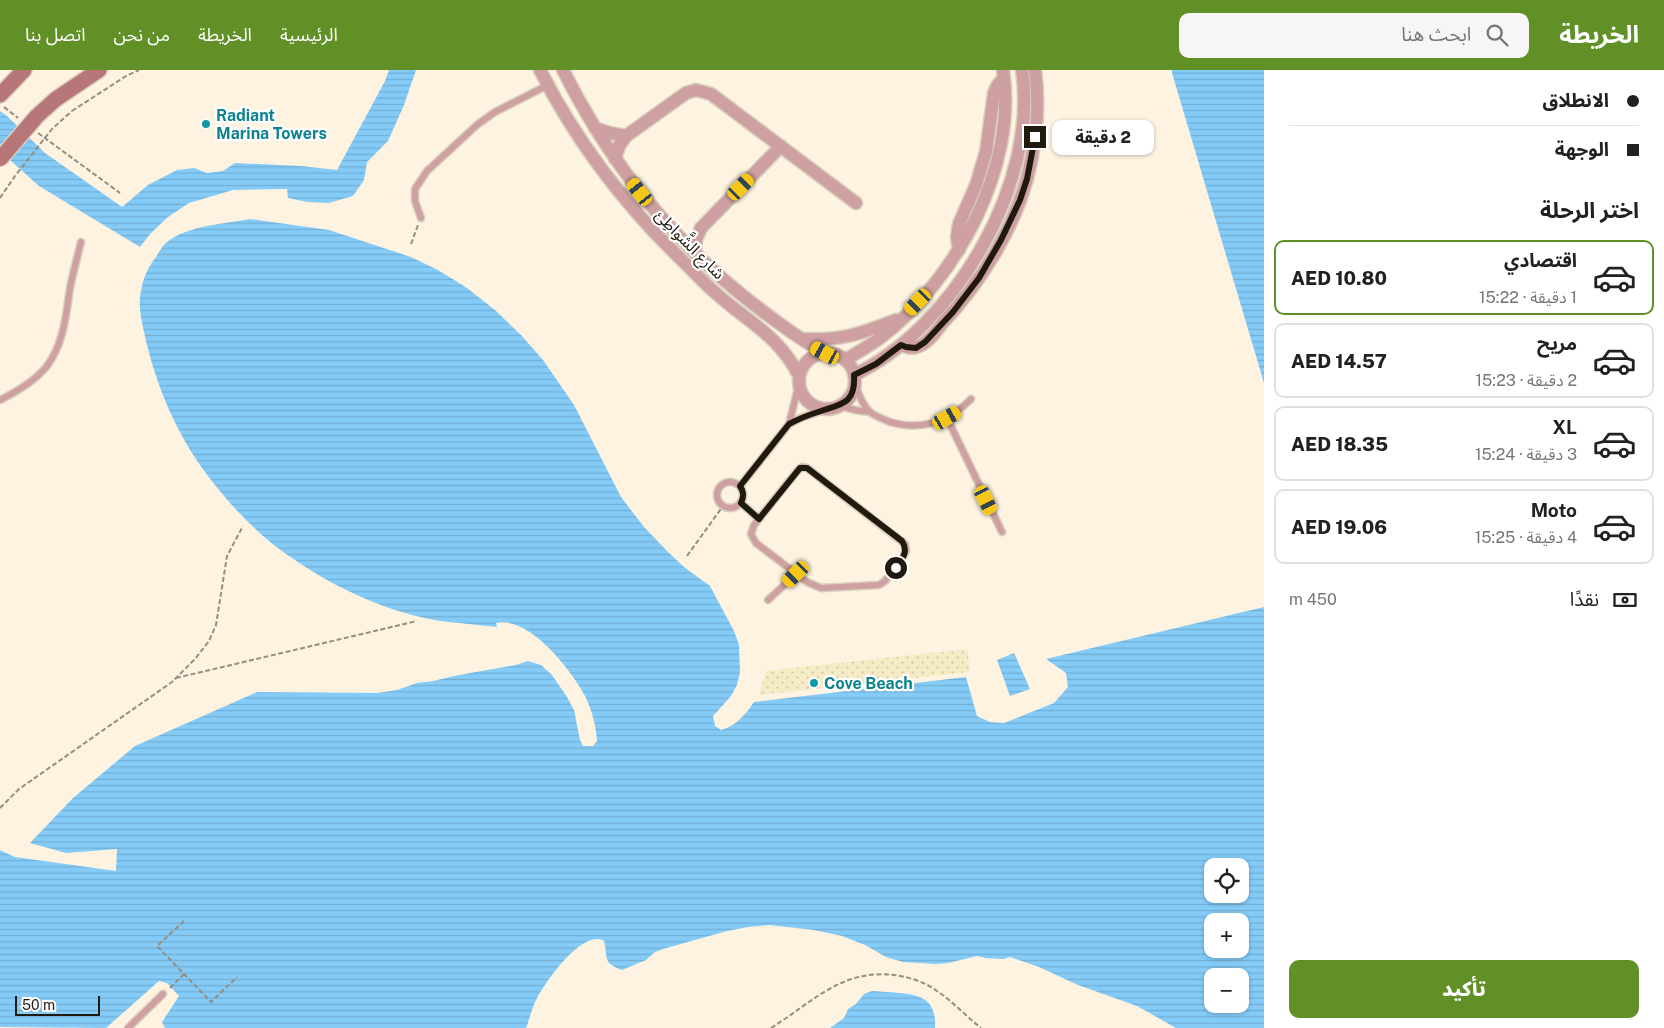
<!DOCTYPE html>
<html lang="ar">
<head>
<meta charset="utf-8">
<style>
  :root { --surface:#fff; --page:#f6f6f6; --text:#202124; --muted:#757577; --line:#e0e0e0; --accent:#609026 }
  body { margin:0; font-family:"Public Sans","Noto Sans Arabic",sans-serif; background:var(--page); color:var(--text); direction:rtl; height:100vh; display:flex; flex-direction:column; font-size:19px; white-space:nowrap }
  * { box-sizing:border-box; margin:0 }
  p { font-size:16px; color:var(--muted) }
  .icon { flex:none; width:28px; height:28px; fill:none; stroke:currentColor; stroke-width:2; stroke-linecap:round; stroke-linejoin:round }
  .map { position:relative; flex:1; overflow:hidden; direction:ltr }
  .details { display:flex; flex-direction:column; background:var(--surface); width:400px }
  .details>* { flex:none }
  .top-card { display:grid; align-content:center; height:110px; padding:0 25px; background:var(--surface) }
  .buttons { position:absolute; left:1204px; top:788px; display:grid; gap:10px }
  .buttons a { display:grid; place-items:center; width:45px; height:45px; border-radius:10px; background:var(--surface); box-shadow:0 1px 4px #0004; font-size:25px }
  .scale { position:absolute; left:15px; bottom:12px; width:85px; box-sizing:border-box; padding-left:5px; border:2px solid #201a0e; border-top:0; font-size:14px; line-height:18px; white-space:nowrap; color:#201a0e; -webkit-text-stroke:4px #fff; paint-order:stroke }
  .end { position:absolute; width:22px; height:22px; margin:-11px; border:6px solid #201a0e; background:#fff; box-shadow:0 0 0 2px #fff }
  .from { border-radius:50% }
  .bubble { position:absolute; height:35px; border-radius:10px; background:var(--surface); box-shadow:0 1px 4px #0004; font-size:16px; font-weight:800; line-height:35px; text-align:center; direction:rtl }
  .car { position:absolute; width:15px; height:30px; margin:-15px -8px; border-radius:6px; box-shadow:0 0 4px 1px #0007; background:linear-gradient(#f5c518 24%,#345 0 40%,#f5c518 0 76%,#345 0 86%,#f5c518 0) }
  .top-card b { display:flex; align-items:center; gap:18px; height:48px; font-size:19px }
  .top-card b+b { border-top:1px solid var(--line) }
  .top-card i { width:12px; height:12px; background:var(--text) }
  ul { padding:0; list-style:none }
  li { display:flex; align-items:center; gap:15px; height:75px; margin:0 10px 8px; padding:0 15px; border:2px solid var(--line); border-radius:10px }
  li div { flex:1 }
  li b { display:block; font-size:19px }
  li em { font-style:normal; font-weight:800 }
  li.current { border-color:var(--accent) }
  li>.icon { width:45px; height:45px; stroke-width:1.5 }
  h2 { padding:0 25px; font-size:22px; line-height:60px }
  .pay { display:flex; align-items:center; gap:12px; height:55px; padding:0 25px; font-size:19px }
  .pay p { margin-inline-start:auto }
  .button { display:flex; gap:10px; margin-top:auto; padding:10px 25px }
  .button a { flex:1; height:58px; border-radius:10px; background:var(--accent); color:#fff; font-size:20px; font-weight:800; line-height:58px; text-align:center }
  header { display:flex; align-items:center; gap:30px; box-sizing:border-box; height:70px; padding:0 25px; background:var(--accent); color:#fff }
  header strong { font-size:24px }
  nav { display:flex; gap:28px; margin-inline-start:auto; font-size:18px }
  .search { width:350px; height:45px; background:var(--page); display:flex; align-items:center; gap:12px; box-sizing:border-box; padding:0 18px; border-radius:10px; color:var(--muted); font-size:19px }
  main { display:flex; flex:1; min-height:0 }
  .map>svg:first-child { display:block }
</style>
</head>
<body>
<header>
<strong>الخريطة</strong>
<div class="search"><svg class="icon" aria-label="search" viewBox="0 0 24 24"><circle cx="10" cy="10" r="6"/><path d="M15 15l6 6"/></svg>ابحث هنا</div>
<nav><a>الرئيسية</a><a>الخريطة</a><a>من نحن</a><a>اتصل بنا</a></nav>
</header>
<main>
<section class="details">
<div class="top-card">
<b><i class="from"></i>الانطلاق</b>
<b><i></i>الوجهة</b>
</div>
<h2>اختر الرحلة</h2>
<ul>
<li class="current"><svg class="icon" aria-label="car" viewBox="0 0 24 24"><path d="M5 17H2v-5l4-1 3-4h7l3 4 3 1v5h-3M9 17h6M6 11h13"/><circle cx="7" cy="17" r="2"/><circle cx="17" cy="17" r="2"/></svg><div><b>اقتصادي</b><p>1 دقيقة · 15:22</p></div><em>AED 10.80</em></li>
<li><svg class="icon" aria-label="car" viewBox="0 0 24 24"><path d="M5 17H2v-5l4-1 3-4h7l3 4 3 1v5h-3M9 17h6M6 11h13"/><circle cx="7" cy="17" r="2"/><circle cx="17" cy="17" r="2"/></svg><div><b>مريح</b><p>2 دقيقة · 15:23</p></div><em>AED 14.57</em></li>
<li><svg class="icon" aria-label="car" viewBox="0 0 24 24"><path d="M5 17H2v-5l4-1 3-4h7l3 4 3 1v5h-3M9 17h6M6 11h13"/><circle cx="7" cy="17" r="2"/><circle cx="17" cy="17" r="2"/></svg><div><b>XL</b><p>3 دقيقة · 15:24</p></div><em>AED 18.35</em></li>
<li><svg class="icon" aria-label="car" viewBox="0 0 24 24"><path d="M5 17H2v-5l4-1 3-4h7l3 4 3 1v5h-3M9 17h6M6 11h13"/><circle cx="7" cy="17" r="2"/><circle cx="17" cy="17" r="2"/></svg><div><b>Moto</b><p>4 دقيقة · 15:25</p></div><em>AED 19.06</em></li>
</ul>
<div class="pay"><svg class="icon" aria-label="cash" viewBox="0 0 24 24"><path d="M3 7h18v10H3z"/><circle cx="12" cy="12" r="2"/></svg>نقدًا<p>450 m</p></div>
<div class="button"><a>تأكيد</a></div>
</section>
<div class="map">
<svg width="1264" height="958" viewBox="0 0 1264 958">
  <defs>
    <pattern id="sand-dots" width="8" height="8" patternUnits="userSpaceOnUse" patternTransform="scale(1.25)"><rect width="8" height="8" fill="#f5ebc5"/><path d="M2 2h.1M6 6h.1" fill="none" stroke="#d2c9a8" stroke-width="1.8" stroke-linecap="round"/></pattern>
    <pattern id="water-rules" width="6" height="5" patternUnits="userSpaceOnUse" patternTransform="scale(1.25)"><rect width="6" height="5" fill="#84cbf8"/><path d="M0 2.5h6" fill="none" stroke="#72aed3"/></pattern>
  </defs>
  <rect width="100%" height="100%" fill="#fdf3e0"/>
  <!-- sand -->
  <path fill="url(#sand-dots)" d="M967,579L970,602L759,625L766,601Z"/>
  <!-- water -->
  <path fill="url(#water-rules)" fill-rule="evenodd" d="M389,0H416L404,35L388,71L367,92L364,110L353,126L329,133L308,132L288,128L287,119L233,120L189,133L168,147L151,163L140,177L39,116L0,81V41L7,46L45,83L122,137L148,115L177,100L194,98L207,103L223,101L235,93L301,96L337,100L385,11Z
    M1172,0H1264V313L1172,3Z
    M250,149L329,160L411,187L438,200L467,218L495,240L521,265L543,290L574,335L621,427L644,457L668,482L684,497L710,516L734,561L739,575L740,602L737,615L731,626L713,646L715,656L721,660C736,656 746,644 754,632L966,607L977,646L990,652L1004,653L1054,633L1068,617L1066,603L1046,589L1264,537V958H1176L1137,936L1078,915L1039,897L1010,887L1003,889L986,888L977,886L948,893L936,894L903,892L886,887L865,875L842,866L814,860L769,855L748,857L727,861L663,879L655,882L646,890L622,900C602,893 608,887 604,871C583,858 546,911 537,928C532,937 530,948 526,958H165L162,952L179,926L167,913L159,911L106,958L0,957V780L15,787L116,801L117,779L66,783L30,773L73,728L135,676L257,622L377,623L397,620L417,613L433,611L459,605L516,595L528,591L541,595L552,605L567,627L574,640L580,670L583,676H593L597,671C596,655 592,641 585,626C572,601 529,545 496,553L497,557C478,555 459,553 440,551C391,543 339,520 298,492C263,470 233,439 208,406C176,364 155,313 144,262C141,249 138,234 141,221C143,208 148,197 156,187C159,182 163,175 167,172C189,155 224,154 250,149ZM1240,796V824H1212V796ZM1240,851V879H1212V851ZM1240,906V934H1212V906Z
    M1014,583L1030,619L1010,626L997,590Z
    M872,921C877,921 882,922 887,922C914,924 937,924 935,958H830L844,948L848,939L856,934L864,924Z"/>
  <g fill="none" stroke-linecap="round" stroke-linejoin="round">
    <!-- lane casing -->
    <g stroke="#dad0be" stroke-width="9">
      <path id="lane" d="M421,148L415,131V119L427,101L478,54L495,42L548,15
        M855,314C858,323 862,334 869,341C874,346 883,349 890,352C921,361 949,352 971,329
        M0,330C16,322 36,310 47,296C64,273 66,245 70,218C73,203 77,188 81,172
        M840,336L855,340L870,342
        M947,348L1002,462
        M789,354L800,348L827,339
        M802,397L807,398L905,474L906,481L903,487L885,511L879,515L821,518L807,512L756,473L751,464L754,455L798,400Z
        M717 425a13 13 0 1 1 26 0a13 13 0 1 1-26 0Z
        M740,416L789,354L799,314
        M741,433L759,449
        M768,530L796,504
        M128,958L163,924"/>
    </g>
    <!-- street casing -->
    <g stroke="#dad0be" stroke-width="15">
      <path id="street" d="M540,0C577,73 630,141 689,197C702,211 716,224 731,236C759,258 783,273 799,306
        M563,0C611,96 679,179 765,243C785,258 804,272 825,283
        M595,58L610,63L626,66
        M615,89L619,76L626,66L686,23L696,20L711,24L856,133
        M959,180L957,167L959,154L976,115L986,82L994,23L997,16L1004,8
        M695,183L696,170L701,158L781,76
        M802,269C841,271 860,264 896,250
        M901,275C906,277 911,279 916,277C926,275 935,263 941,255C979,214 1012,163 1027,109C1036,74 1040,36 1035,0
        M799 311a28 28 0 1 1 56 0a28 28 0 1 1-56 0Z
        M845,290C857,283 869,276 880,268C956,210 1018,97 1003,0
        M854,305C955,257 1039,112 1022,0"/>
    </g>
    <!-- secondary casing -->
    <g stroke="#dad0be" stroke-width="18">
      <path id="secondary" d="M0,25L24,0
        M56,29L99,0"/>
    </g>
    <!-- path -->
    <path stroke="#968e7e" stroke-width="2" stroke-dasharray="5 2.5" stroke-linecap="butt" d="M4,37L18,48
      M72,41L126,6L139,0
      M38,63L120,123
      M411,174L418,155
      M687,486L723,436
      M176,608L417,551
      M0,738L19,719L172,612L195,589L209,571L216,555L227,486L243,456
      M184,851L157,876L211,932L237,907
      M170,918L184,904
      M771,958C813,932 841,899 894,905C909,907 925,912 937,921C952,931 966,946 981,958"/>
    <!-- lane -->
    <use href="#lane" stroke="#cea0a1" stroke-width="6"/>
    <!-- street -->
    <use href="#street" stroke="#cea0a1" stroke-width="12"/>
    <!-- secondary -->
    <use href="#secondary" stroke="#b77779" stroke-width="15"/>
    <!-- secondary-bridge casing -->
    <g stroke="#dad0be" stroke-width="18" stroke-linecap="butt">
      <path id="secondary-bridge" d="M0,89L37,46L56,29"/>
    </g>
    <!-- path-bridge -->
    <path stroke="#968e7e" stroke-width="2" stroke-dasharray="5 2.5" stroke-linecap="butt" d="M0,128L15,106L52,59L72,41"/>
    <!-- secondary-bridge -->
    <use href="#secondary-bridge" stroke="#b77779" stroke-width="15"/>
  </g>
  <g fill="none" stroke-linecap="round" stroke-linejoin="round">
    <!-- route -->
    <path stroke="#201a0e" stroke-width="6" d="M896,498C902,489 909,482 902,471L807,398H800L759,449L741,433C744,426 744,422 740,416L789,354C799,349 808,345 818,342C840,334 856,335 854,305L876,294L901,275L906,277L916,278L925,272L953,242L979,208L1001,170L1020,130L1027,109L1035,67"/>
  </g>
  <!-- markers -->
  <g fill="#0f9aa8" stroke="#fff" stroke-width="2">
    <circle cx="206" cy="54" r="5"/>
    <circle cx="814" cy="613" r="5"/>
  </g>
  <g text-anchor="middle" stroke-width="4.5" stroke-linejoin="round" paint-order="stroke">
    <!-- culture labels -->
    <g font-size="16" font-weight="bold" fill="#0d838f" stroke="#fff" text-anchor="start">
      <text x="216" y="51">Radiant<tspan x="216" dy="18">Marina Towers</tspan></text>
      <text x="824" y="619">Cove Beach</text>
    </g>
    <!-- street labels -->
    <g font-size="16" fill="#201a0e" stroke="#fff">
      <text transform="translate(690 174) rotate(45)" y="6">شارع الشَّواطِئ</text>
    </g>
  </g>
</svg>
<div class="buttons">
<a><svg class="icon" aria-label="locate" viewBox="0 0 24 24"><circle cx="12" cy="12" r="6"/><path d="M12 2v4M12 18v4M2 12h4M18 12h4"/></svg></a>
<a>+</a>
<a>−</a>
</div>
<div class="scale">50 m</div>
<i class="end from" style="left:896px;top:498px"></i>
<i class="end" style="left:1035px;top:67px"></i>
<div class="bubble" style="left:1052px;top:50px;width:102px">2 دقيقة</div>
<i class="car" style="left:741px;top:117px;rotate:44deg"></i>
<i class="car" style="left:640px;top:122px;rotate:321deg"></i>
<i class="car" style="left:918px;top:232px;rotate:224deg"></i>
<i class="car" style="left:825px;top:283px;rotate:298deg"></i>
<i class="car" style="left:947px;top:348px;rotate:60deg"></i>
<i class="car" style="left:986px;top:430px;rotate:154deg"></i>
<i class="car" style="left:796px;top:504px;rotate:226deg"></i>
</div>
</main>
</body>
</html>
